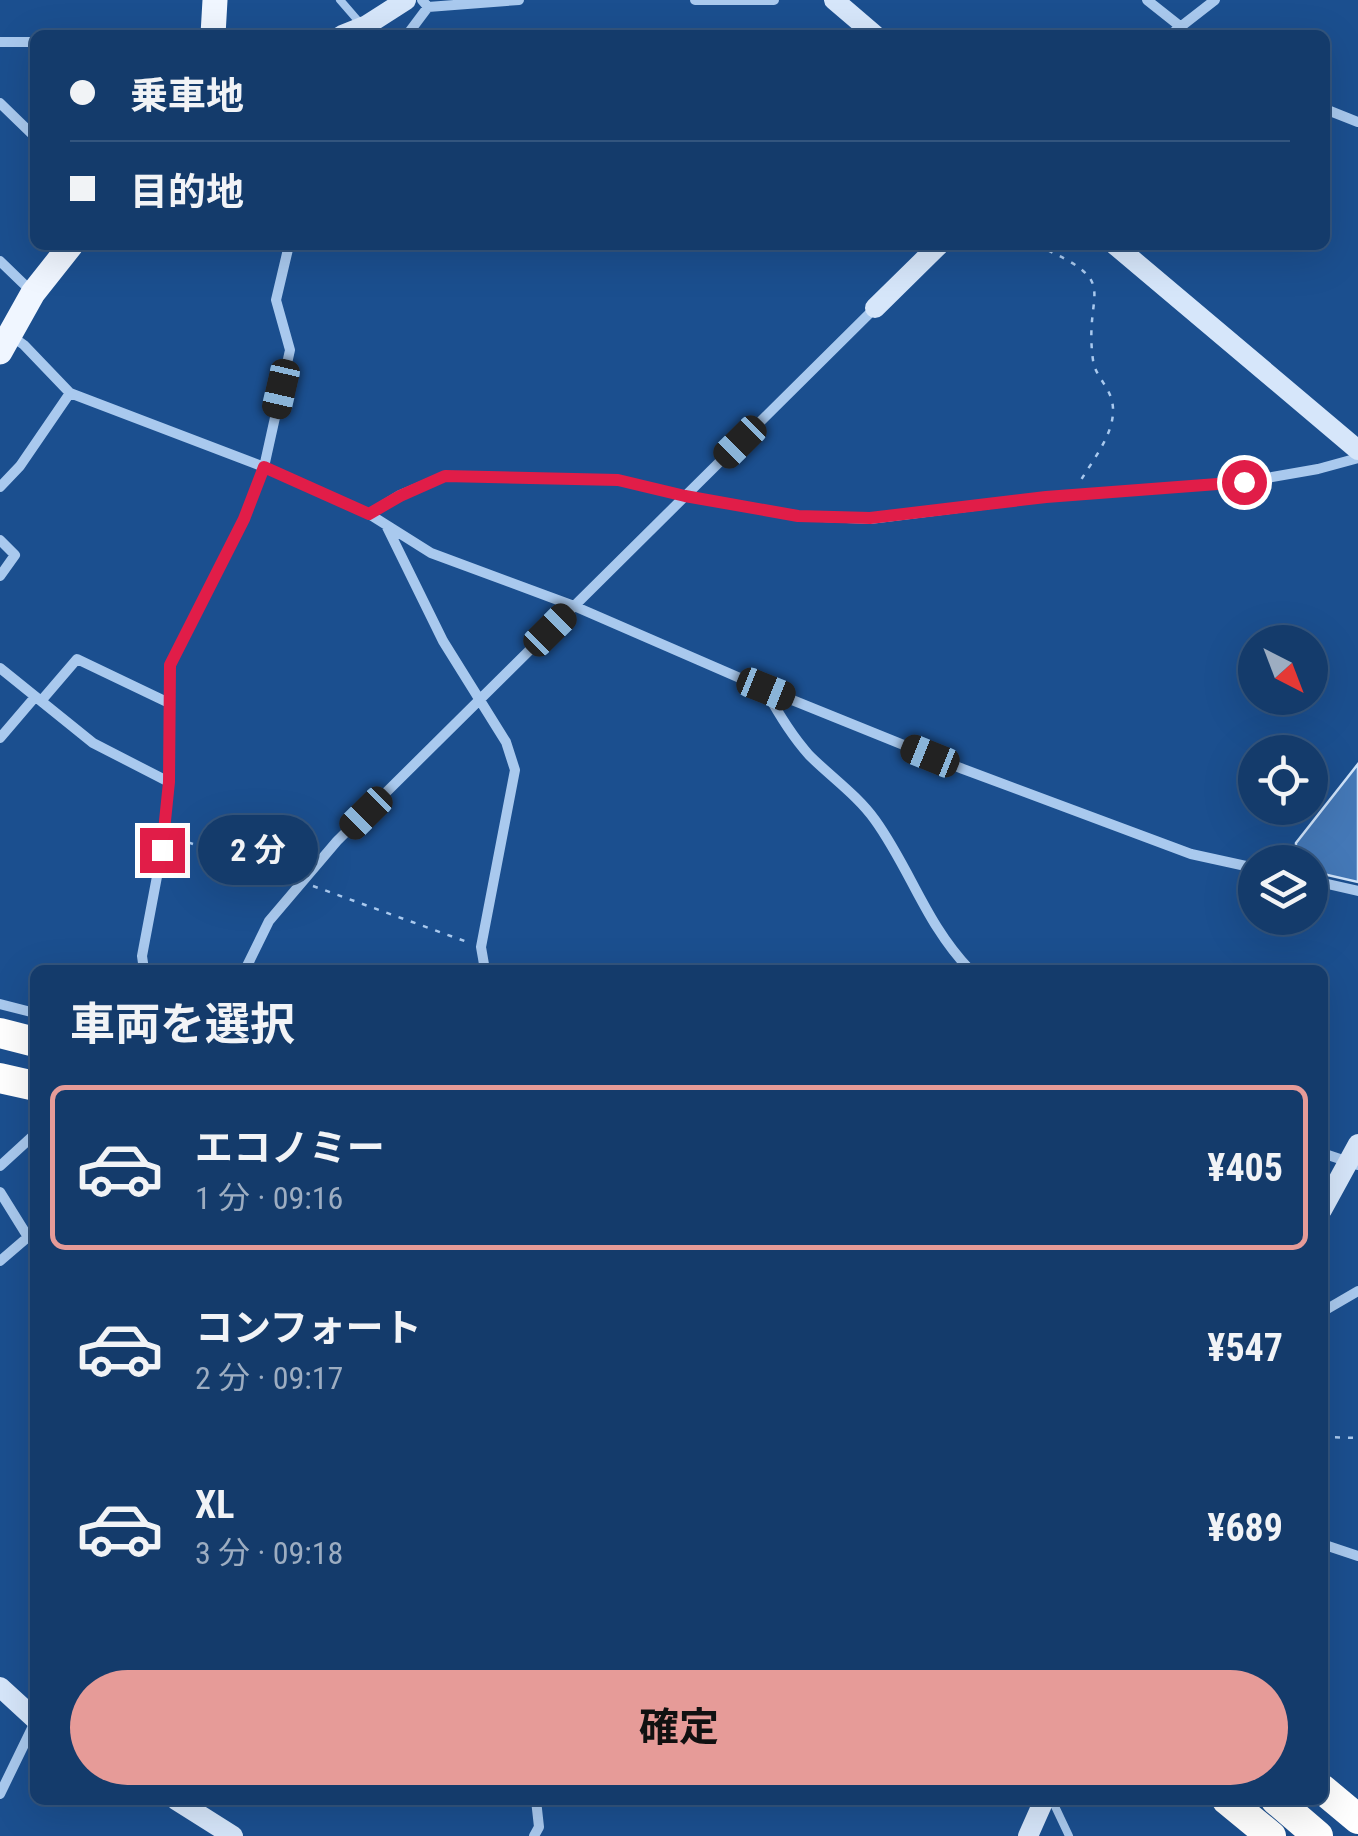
<!DOCTYPE html>
<html lang="ja">
<head>
<meta charset="utf-8">
<style>
  :root { --surface:#143b6b; --page:#214673; --text:#f1f3f6; --muted:#9dadc1; --line:#33557e; --accent:#e69b98 }
  body { margin:0; font-family:"Roboto Condensed","Noto Sans JP",sans-serif; background:var(--page); color:var(--text); height:100vh; display:flex; flex-direction:column; font-size:38px; white-space:nowrap }
  * { box-sizing:border-box; margin:0 }
  p { font-size:32px; color:var(--muted) }
  .icon { flex:none; width:55px; height:55px; fill:none; stroke:currentColor; stroke-width:2; stroke-linecap:round; stroke-linejoin:round }
  .map { position:relative; flex:1; overflow:hidden }
  .details { position:absolute; left:30px; top:965px; width:1298px; height:840px; display:flex; flex-direction:column; background:var(--surface); border-radius:15px; box-shadow:0 10px 40px #0002,0 0 0 2px var(--line) }
  .details>* { flex:none }
  .banner { position:absolute; left:30px; top:30px; width:1300px; height:220px; border-radius:15px; box-shadow:0 10px 40px #0002,0 0 0 2px var(--line); display:grid; align-content:center; height:220px; padding:0 40px; background:var(--surface) }
  .needle { width:65px; rotate:138deg }
  .controls { position:absolute; left:1238px; top:625px; display:grid; gap:20px }
  .controls a { display:grid; place-items:center; width:90px; height:90px; border-radius:50%; background:var(--surface); box-shadow:0 10px 40px #0002,0 0 0 2px var(--line); font-size:50px }
  .end { position:absolute; width:45px; height:45px; margin:-22px; border:12px solid #e11d48; background:#fff; box-shadow:0 0 0 5px #fff }
  .from { border-radius:50% }
  .bubble { position:absolute; height:70px; border-radius:35px; background:var(--surface); box-shadow:0 10px 40px #0002,0 0 0 2px var(--line); font-size:32px; font-weight:700; line-height:70px; text-align:center }
  .car { position:absolute; width:30px; height:60px; margin:-30px -15px; border-radius:12px; box-shadow:0 0 8px 2px #0007; background:linear-gradient(#222 24%,#8ab4d8 0 40%,#222 0 76%,#8ab4d8 0 86%,#222 0) }
  .banner b { display:flex; align-items:center; gap:35px; height:95px; font-size:38px }
  .banner b+b { border-top:2px solid var(--line) }
  .banner i { width:25px; height:25px; background:var(--text) }
  ul { padding:0; list-style:none }
  li { display:flex; align-items:center; gap:30px; height:165px; margin:0 20px 15px; padding:0 20px; border:5px solid transparent; border-radius:15px }
  li div { flex:1 }
  li b { display:block; font-size:38px }
  li em { font-style:normal; font-weight:700 }
  li.active { border-color:var(--accent) }
  li>.icon { width:90px; height:90px; stroke-width:1.5 }
  h2 { padding:0 40px; font-size:45px; line-height:120px }
  .cta { display:flex; gap:20px; margin-top:auto; padding:20px 40px }
  .cta a { flex:1; height:115px; border-radius:60px; background:var(--accent); color:#111; font-size:40px; font-weight:700; line-height:115px; text-align:center }
  .map>svg:first-child { display:block }
</style>
</head>
<body>
<div class="map">
<svg width="1358" height="1836" viewBox="0 0 1358 1836">
  <rect width="100%" height="100%" fill="#1b4f8f"/>
  <!-- building -->
  <path fill="#4478b7" stroke="#cfe3fa" stroke-width="2.5" d="M1358,764V882L1310,871V862H1295L1296,843Z"/>
  <g fill="none" stroke-linecap="round" stroke-linejoin="round">
    <!-- path -->
    <path stroke="#a9c9ee" stroke-width="2.5" stroke-dasharray="5 8" stroke-linecap="butt" d="M612,245L625,250L643,245
      M1036,245C1125,284 1083,287 1093,360C1094,372 1105,383 1110,395C1122,424 1096,455 1081,480
      M176,838L287,877
      M313,886L470,943
      M1322,1437L1358,1438"/>
    <!-- lane -->
    <path stroke="#a9c9ee" stroke-width="8" d="M340,0L360,23
      M1052,1800L1069,1836"/>
    <!-- street -->
    <path stroke="#a9c9ee" stroke-width="10" d="M422,0L428,7L519,0
      M695,0H774
      M1147,0L1181,27
      M407,35L428,7
      M1170,35L1215,0
      M0,42H35
      M0,103L35,137
      M1325,109L1358,122
      M0,261L31,291
      M10,335L24,345L70,393L264,467L369,514L431,553L574,606L765,689L963,769L1191,854L1255,868
      M0,487L20,466L70,393
      M369,514L400,495L445,476L618,480L685,496L799,516L870,519L1046,497L1244,482L1318,469L1358,458
      M386,525L443,641L506,742L515,770L481,947L485,970
      M0,540L15,555L0,576
      M0,668L93,743L169,782
      M766,691C779,715 791,735 809,755C831,777 857,795 875,820C911,870 925,923 970,970
      M41,701L77,659L169,703
      M0,738L35,697
      M1310,880L1358,891
      M144,970L142,956L162,850L169,782L170,665L244,519L264,467L290,350L276,300L289,245
      M245,970L269,921L337,841L875,308
      M0,1004L35,1013
      M1322,1153L1358,1165
      M0,1166L35,1134
      M0,1192L28,1237
      M0,1261L28,1237L35,1240
      M1322,1312L1358,1291
      M1322,1544L1358,1556
      M0,1794L35,1722
      M534,1836L539,1827L536,1800"/>
    <!-- secondary -->
    <path stroke="#d6e6fa" stroke-width="20" d="M834,0L875,35
      M342,35L367,25L406,0
      M1115,245L1358,450
      M875,308L939,245
      M1322,1210L1358,1144
      M0,1687L35,1719
      M176,1800L233,1836
      M1028,1836L1044,1800"/>
    <!-- primary -->
    <path stroke="#f0f6ff" stroke-width="25" d="M213,35L215,0
      M0,352L33,293L71,245"/>
    <!-- highway -->
    <path stroke="#fff" stroke-width="30" d="M0,1033L35,1042
      M0,1078L35,1086
      M1322,1789L1358,1819
      M1227,1800L1271,1836
      M1276,1800L1318,1836"/>
  </g>
  <g fill="none" stroke-linecap="round" stroke-linejoin="round">
    <!-- route -->
    <path stroke="#e11d48" stroke-width="12" d="M162,850L169,782L170,665L244,519L264,467L369,514L400,496L445,476L618,480L685,496L798,516L870,518L1046,497L1244,482"/>
  </g>
</svg>
<div class="controls">
<a><svg class="needle" viewBox="-14 -14 28 28"><path d="M0-13l5 13h-10z" fill="#e53935"/><path d="M0 13l5-13h-10z" fill="#9dadc1"/></svg></a>
<a><svg class="icon" aria-label="locate" viewBox="0 0 24 24"><circle cx="12" cy="12" r="6"/><path d="M12 2v4M12 18v4M2 12h4M18 12h4"/></svg></a>
<a><svg class="icon" aria-label="layers" viewBox="0 0 24 24"><path d="M12 4l9 5-9 5-9-5zM3 14l9 5 9-5"/></svg></a>
</div>
<i class="end from" style="left:1244px;top:482px"></i>
<i class="end" style="left:162px;top:850px"></i>
<div class="bubble" style="left:198px;top:815px;width:120px">2 分</div>
<i class="car" style="left:281px;top:389px;rotate:193deg"></i>
<i class="car" style="left:740px;top:442px;rotate:225deg"></i>
<i class="car" style="left:550px;top:630px;rotate:45deg"></i>
<i class="car" style="left:766px;top:689px;rotate:112deg"></i>
<i class="car" style="left:930px;top:756px;rotate:292deg"></i>
<i class="car" style="left:366px;top:813px;rotate:225deg"></i>
<div class="banner">
<b><i class="from"></i>乗車地</b>
<b><i></i>目的地</b>
</div>
<section class="details">
<h2>車両を選択</h2>
<ul>
<li class="active"><svg class="icon" aria-label="car" viewBox="0 0 24 24"><path d="M5 17H2v-5l4-1 3-4h7l3 4 3 1v5h-3M9 17h6M6 11h13"/><circle cx="7" cy="17" r="2"/><circle cx="17" cy="17" r="2"/></svg><div><b>エコノミー</b><p>1 分 · 09:16</p></div><em>¥405</em></li>
<li><svg class="icon" aria-label="car" viewBox="0 0 24 24"><path d="M5 17H2v-5l4-1 3-4h7l3 4 3 1v5h-3M9 17h6M6 11h13"/><circle cx="7" cy="17" r="2"/><circle cx="17" cy="17" r="2"/></svg><div><b>コンフォート</b><p>2 分 · 09:17</p></div><em>¥547</em></li>
<li><svg class="icon" aria-label="car" viewBox="0 0 24 24"><path d="M5 17H2v-5l4-1 3-4h7l3 4 3 1v5h-3M9 17h6M6 11h13"/><circle cx="7" cy="17" r="2"/><circle cx="17" cy="17" r="2"/></svg><div><b>XL</b><p>3 分 · 09:18</p></div><em>¥689</em></li>
</ul>
<div class="cta"><a>確定</a></div>
</section>
</div>
</body>
</html>
